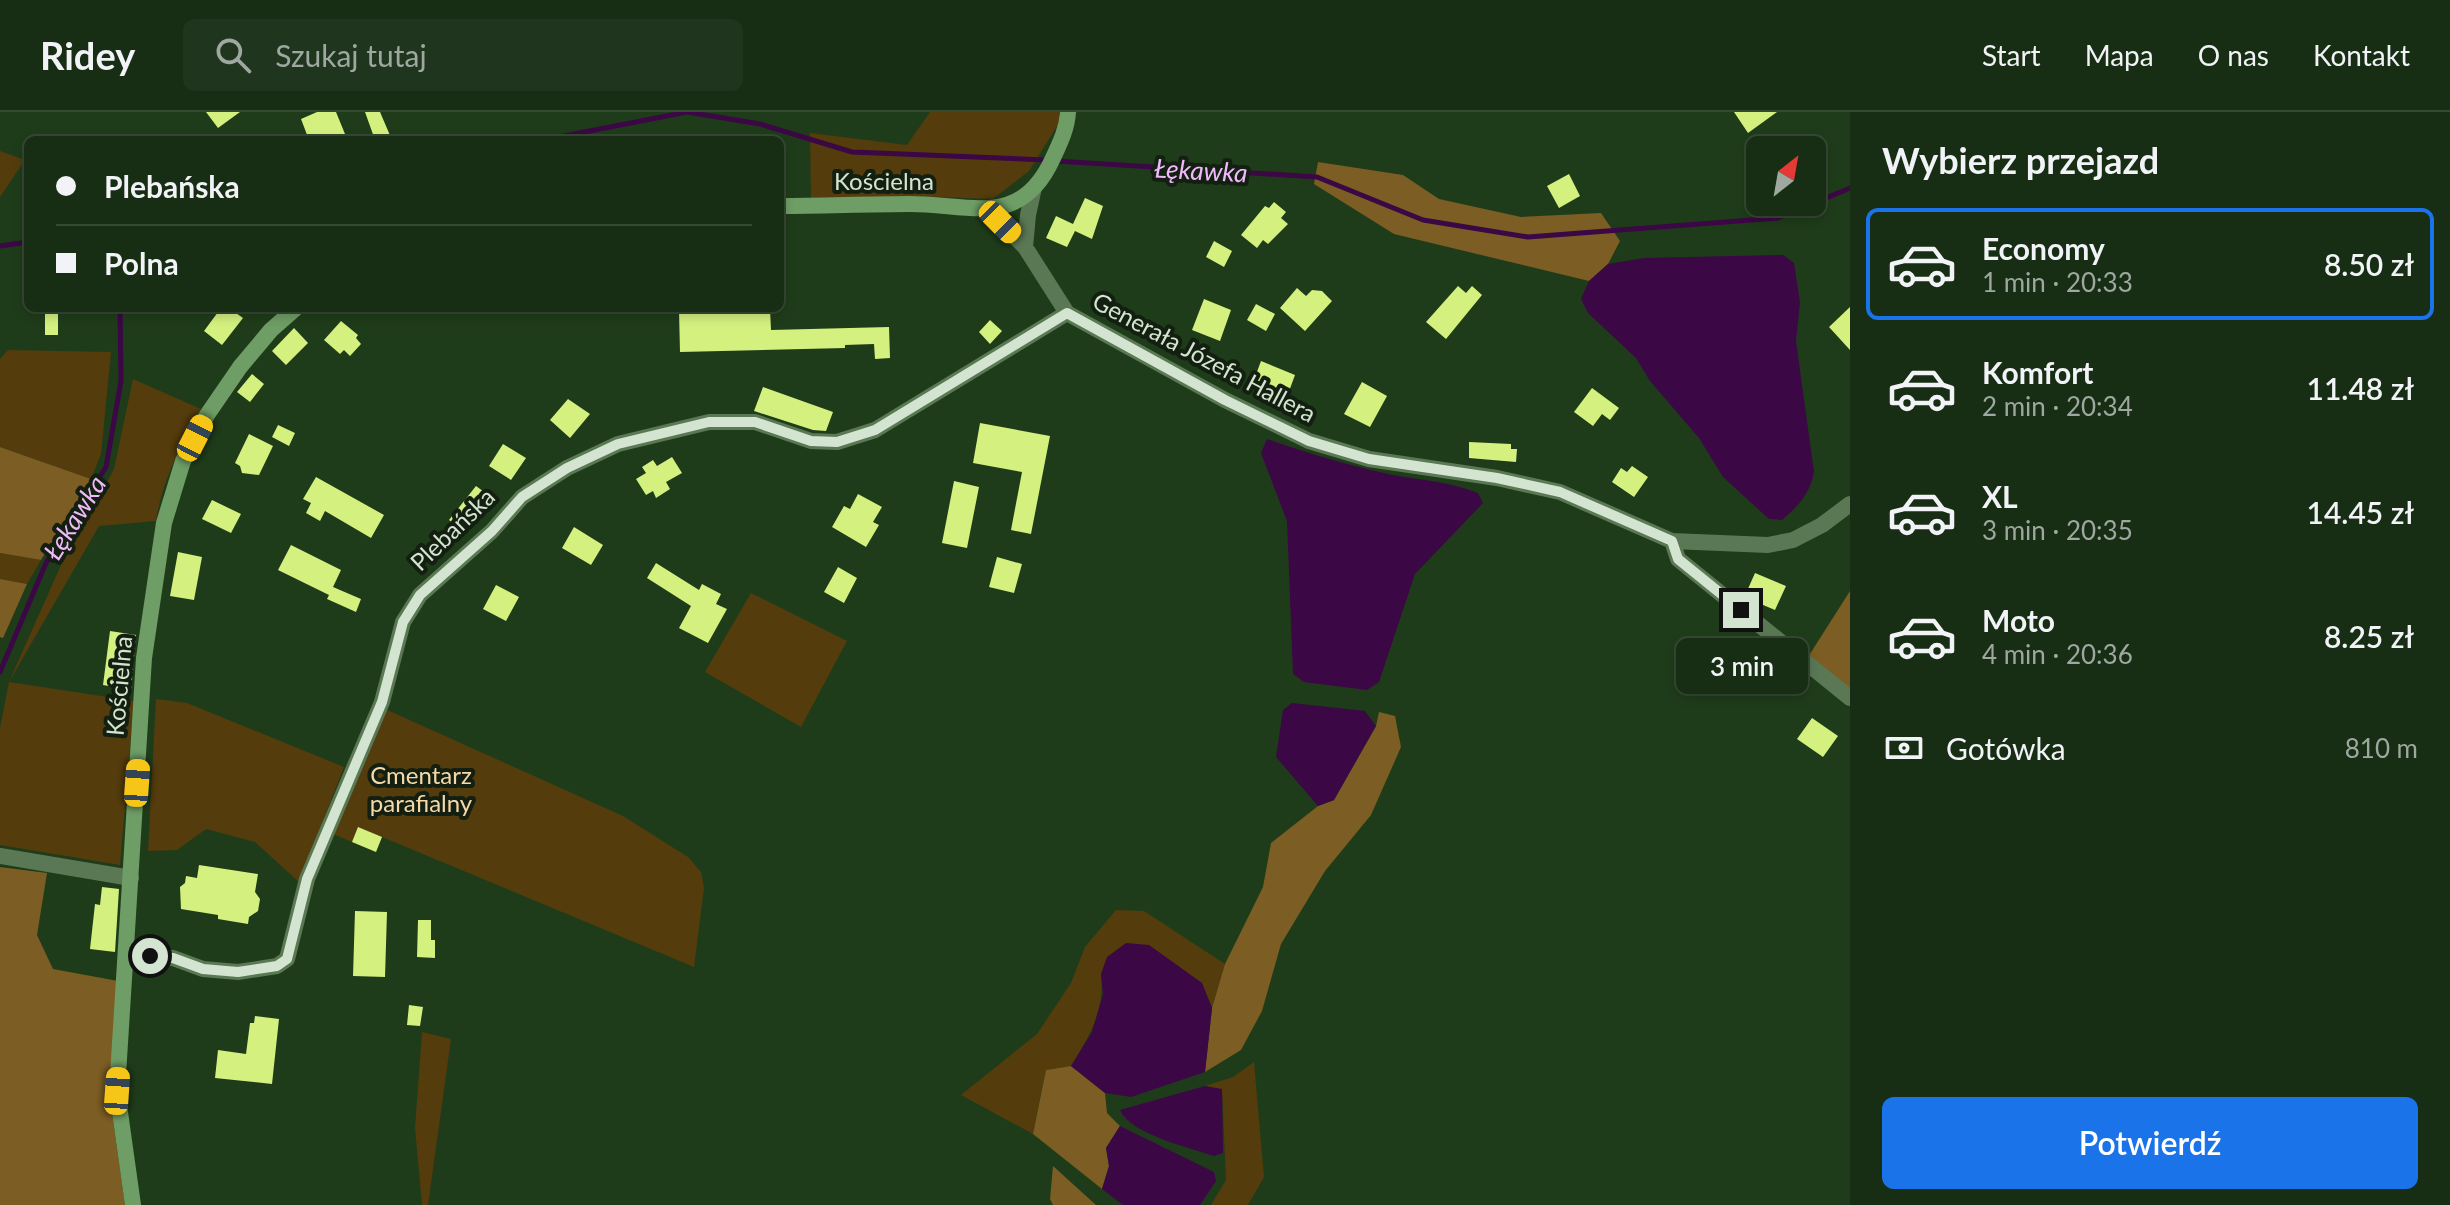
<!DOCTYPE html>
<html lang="pl">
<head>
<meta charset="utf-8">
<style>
  :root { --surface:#172d14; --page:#20351d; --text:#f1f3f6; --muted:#9ea8a0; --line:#364934; --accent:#1a73e8 }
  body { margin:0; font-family:Lato,sans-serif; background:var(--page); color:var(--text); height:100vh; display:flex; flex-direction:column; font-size:30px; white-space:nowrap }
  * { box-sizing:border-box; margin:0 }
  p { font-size:26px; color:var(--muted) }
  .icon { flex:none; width:44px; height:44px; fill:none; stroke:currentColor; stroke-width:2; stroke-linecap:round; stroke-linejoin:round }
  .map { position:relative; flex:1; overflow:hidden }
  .side { display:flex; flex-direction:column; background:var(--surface); width:600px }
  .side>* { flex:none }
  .banner { position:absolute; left:24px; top:24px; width:760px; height:176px; border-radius:12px; box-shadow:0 4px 12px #0003,0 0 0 2px var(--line); display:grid; align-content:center; height:176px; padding:0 32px; background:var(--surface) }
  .needle { width:52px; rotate:31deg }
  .controls { position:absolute; left:1746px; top:24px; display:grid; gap:16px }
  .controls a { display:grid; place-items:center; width:80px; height:80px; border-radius:12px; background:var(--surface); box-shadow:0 4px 12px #0003,0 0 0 2px var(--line); font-size:40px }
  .end { position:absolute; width:36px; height:36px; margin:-18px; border:10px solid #d3e5d0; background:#111; box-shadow:0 0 0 4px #111 }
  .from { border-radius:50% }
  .bubble { position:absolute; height:56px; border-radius:12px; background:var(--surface); box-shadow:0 4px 12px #0003,0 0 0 2px var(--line); font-size:26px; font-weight:600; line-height:56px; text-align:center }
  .car { position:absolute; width:24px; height:48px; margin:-24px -12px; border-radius:10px; box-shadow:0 0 6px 2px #0007; background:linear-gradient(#f5c518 24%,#345 0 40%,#f5c518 0 76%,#345 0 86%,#f5c518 0) }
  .banner b { display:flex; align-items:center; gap:28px; height:76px; font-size:30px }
  .banner b+b { border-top:2px solid var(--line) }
  .banner i { width:20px; height:20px; background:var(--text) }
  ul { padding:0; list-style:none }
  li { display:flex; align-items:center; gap:24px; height:112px; margin:0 16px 12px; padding:0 16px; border:4px solid transparent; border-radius:12px }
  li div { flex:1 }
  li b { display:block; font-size:30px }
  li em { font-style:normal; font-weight:600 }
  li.on { border-color:var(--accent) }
  li>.icon { width:72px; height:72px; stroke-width:1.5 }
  h2 { padding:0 32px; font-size:36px; line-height:96px }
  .pay { display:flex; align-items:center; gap:20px; height:88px; padding:0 32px; font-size:30px }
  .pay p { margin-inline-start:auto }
  .primary-button { display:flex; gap:16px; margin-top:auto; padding:16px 32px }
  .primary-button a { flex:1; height:92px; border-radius:12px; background:var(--accent); color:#fff; font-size:32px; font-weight:600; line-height:92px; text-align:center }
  header { display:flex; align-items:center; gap:48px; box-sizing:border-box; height:112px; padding:0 40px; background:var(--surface); border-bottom:2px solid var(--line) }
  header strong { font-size:38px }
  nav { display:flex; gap:44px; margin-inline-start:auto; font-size:28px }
  .search { width:560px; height:72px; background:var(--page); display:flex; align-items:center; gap:20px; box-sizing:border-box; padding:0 28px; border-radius:12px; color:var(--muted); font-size:30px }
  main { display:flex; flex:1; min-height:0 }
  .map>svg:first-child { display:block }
</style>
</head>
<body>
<header>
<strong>Ridey</strong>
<div class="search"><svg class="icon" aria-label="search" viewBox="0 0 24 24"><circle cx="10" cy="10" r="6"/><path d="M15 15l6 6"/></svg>Szukaj tutaj</div>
<nav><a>Start</a><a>Mapa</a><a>O nas</a><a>Kontakt</a></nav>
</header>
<main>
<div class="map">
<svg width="1850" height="1093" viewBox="0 0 1850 1093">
  <rect width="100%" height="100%" fill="#1f3c1a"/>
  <!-- green -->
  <path fill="#543c0c" d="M930,0H1059V11L1029,59L993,87L910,84L811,88L810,21L907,33Z
    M0,39L25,48L0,85Z
    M8,238L111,240L101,342L91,367L0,335V247Z
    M133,267L201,297C181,333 162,368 156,409L99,414L9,570L134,589L120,753L0,733V616L9,570L61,453L114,357Z
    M0,441L41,448L27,472L0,467Z
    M751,481L847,529L801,615L705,560Z
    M156,587L187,591L344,655L299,770L255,730L206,717L177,738L148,739Z
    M385,597L623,704L688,745L701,760L704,776L694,855L382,725L376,740L333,722Z
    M1116,798L1144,799L1225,852L1212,896L1202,871L1101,862C1105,899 1090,923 1071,954L1046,958L1033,1022L961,983L1037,922L1071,871L1085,835Z
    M422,920L451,927L428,1093H422L415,1016Z
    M1254,950L1264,1065L1248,1093H1211L1226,1068L1222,978L1205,974L1233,965Z"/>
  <!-- forest -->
  <path fill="#7c5d23" d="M1318,50L1403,63L1439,87L1521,105L1601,101L1620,129L1608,152L1589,169L1394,122L1314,72Z
    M0,335L91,367L41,448L0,441Z
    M0,467L27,472L3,526L0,525Z
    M1850,479V580L1808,545Z
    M1379,600L1395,604L1401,635L1371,703L1325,759L1281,832L1262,899L1241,938L1205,960L1212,896L1225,852L1263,775L1271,731L1318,694L1334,688L1376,614Z
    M0,755L47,761L37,823L53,857L118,869L109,980L125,1093H0Z
    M1071,954L1105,981L1107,1001L1120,1014L1106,1036L1109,1054L1102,1077L1033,1022L1046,958Z
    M1053,1054L1096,1093H1053L1050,1087Z"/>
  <!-- water -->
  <path fill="#3b0745" d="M1783,143L1794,151L1800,190L1796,229L1814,360C1810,382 1799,393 1782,408L1769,407L1723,365L1699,326L1650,269L1636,246L1588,201L1581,187L1589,169L1608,152L1644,146Z
    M1267,327C1309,342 1350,354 1393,363C1422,368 1450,370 1478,381L1483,391L1415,462L1379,570L1367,578L1304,570L1293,562L1287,409L1261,341Z
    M1292,591L1365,599L1376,614L1334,688L1318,694L1276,645L1283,598Z
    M1126,831L1149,833L1202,871L1212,896L1205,960L1131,985L1105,981L1071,954L1092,920L1103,882L1101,862L1107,845Z
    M1205,974L1222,977L1223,1041L1214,1044C1190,1036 1130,1022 1120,998Z
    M1120,1014L1214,1060L1216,1069L1200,1093H1123L1102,1077L1109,1054L1106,1036Z"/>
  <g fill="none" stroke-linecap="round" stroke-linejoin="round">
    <!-- stream -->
    <path stroke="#3b0745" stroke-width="5" d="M543,28L687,0L760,12L852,40L1046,48
      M1056,49L1317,65L1423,108L1528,125L1778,106L1850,76
      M0,134L28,130
      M0,560L46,451L106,355L121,269L120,196"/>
  </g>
  <!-- building -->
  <path fill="#d4f07f" d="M206,0H240L218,16Z
    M317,0H336L345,22L330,28H309L301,7Z
    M365,0H380L392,28H375Z
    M1734,0H1777L1748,21Z
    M1569,62L1580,84L1559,96L1547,74Z
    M1085,86L1103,94L1092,127L1075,119L1067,135L1046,126L1056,104L1073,112Z
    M1274,90L1286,100L1281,106L1288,112L1268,132L1263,128L1257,136L1241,123L1265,94L1269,96Z
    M1214,129L1232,139L1224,155L1206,145Z
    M1458,174L1466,181L1472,174L1482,183L1446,227L1426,210Z
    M1297,176L1306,184L1312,178L1322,179L1332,189L1305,219L1280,196Z
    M1204,187L1231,198L1220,229L1192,218Z
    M1256,192L1275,202L1266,219L1247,208Z
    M1850,195V238L1829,215Z
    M221,196H229L243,206L222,233L204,219Z
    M770,197L771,218L889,215L890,246L875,247L874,232L845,233V236L680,240L679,198Z
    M45,200H58V223H45Z
    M990,208L1002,219L990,232L979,220Z
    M341,209L358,223L356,226L361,232L350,244L344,238L340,242L324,228Z
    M294,216L308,231L286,253L272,239Z
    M1261,249L1295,263L1288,282L1254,268Z
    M252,262L264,272L250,290L237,280Z
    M1362,270L1387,284L1370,315L1344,302Z
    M763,275L833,300L826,319L813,318L754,299Z
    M1592,276L1619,296L1610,308L1602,302L1593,314L1574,300Z
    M568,287L590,302L570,326L550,308Z
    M980,311L1050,324L1031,422L1011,418L1022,360L973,351Z
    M278,313L295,321L289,334L272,325Z
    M249,322L273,334L259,363L242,361L240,354L235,351Z
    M1469,330L1511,332V337H1517L1516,350L1469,346Z
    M503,332L526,346L511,368L489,354Z
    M672,345L682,361L666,370L670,377L656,386L653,379L646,383L636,367L646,361L642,355L653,348L657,354Z
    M1632,354L1648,365L1634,385L1612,370L1621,356L1627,360Z
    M316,365L384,403L371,426L325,399L320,409L306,401L311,391L303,387Z
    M954,369L979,375L967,436L942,431Z
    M476,374L491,385L464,419L449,408Z
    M858,382L882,395L873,410L879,413L866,435L832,415L844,394L850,397Z
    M212,388L241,402L231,421L202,407Z
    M574,415L603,433L591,453L562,436Z
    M291,433L341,458L333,475L361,487L356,500L327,487L329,483L278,458Z
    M178,440L202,445L194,488L170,484Z
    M997,445L1022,452L1014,481L989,475Z
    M656,451L699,478L702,472L721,482L716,492L727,497L708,531L679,516L691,494L647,466Z
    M838,455L857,466L844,491L824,480Z
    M1755,461L1786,474L1775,498L1756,490L1758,484L1747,479Z
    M496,473L519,485L506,509L483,497Z
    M110,519L136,523L131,578L103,573Z
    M1812,606L1838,624L1823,645L1797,627Z
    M358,715L382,725L376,740L352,730Z
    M199,753L258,762L255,780L260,787L258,799L249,805L248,812L218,807V803L181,797L180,775L185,771L186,764L197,766Z
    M102,775L119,777L115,840L90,837L95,792L100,793Z
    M355,799L387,800L385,865L353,864Z
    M418,808H431V828H435V846L417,845Z
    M409,893L423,895L420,914L407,913Z
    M255,904L279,907L272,972L215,966L218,938L246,942L250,911H254Z"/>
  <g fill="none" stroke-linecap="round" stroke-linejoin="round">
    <!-- street -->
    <path stroke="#5a7854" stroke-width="16" d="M987,98L1025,135L1067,201L1225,288L1309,329L1369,347L1497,366L1560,380L1672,429L1768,433L1793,428L1822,413L1850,392
      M1025,135L1028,103L1033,80
      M1672,429L1678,447L1850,586
      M0,744L131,766
      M126,842L173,846L203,857L238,860L277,854L287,847L307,767L382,590L403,510L420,483L492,419L522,385L567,356L618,332L709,310H755L811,329L837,330L875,318L1067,201"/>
    <!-- secondary -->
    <path stroke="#6e9d65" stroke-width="16" d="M780,94C823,94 866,92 910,92C971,92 1021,117 1053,46C1060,31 1067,17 1068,0
      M133,1093L117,979L144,546L164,411L183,349L207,303L240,255L271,218L296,196"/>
  </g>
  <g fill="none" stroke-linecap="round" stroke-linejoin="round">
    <!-- route -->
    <path stroke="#d3e5d0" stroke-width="10" d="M150,844L173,846L203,857L238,860L277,854L287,847L307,767L382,590L403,510L420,483L492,419L522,385L567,356L618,332L709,310H755L811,329L837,330L875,318L1067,201L1225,288L1309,329L1369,347L1497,366L1560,380L1672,429L1678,447L1741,498"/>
  </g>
  <g text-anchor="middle" stroke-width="8" stroke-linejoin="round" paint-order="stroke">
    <!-- street labels -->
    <g font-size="24" fill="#d3e5d0" stroke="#131f10">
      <text x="884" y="78">Kościelna</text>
      <text transform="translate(1204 246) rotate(28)" y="8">Generała Józefa Hallera</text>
      <text transform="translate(453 418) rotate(-44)" y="8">Plebańska</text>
      <text transform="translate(120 574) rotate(-85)" y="8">Kościelna</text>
    </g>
    <!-- park labels -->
    <g font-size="24" fill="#f5d9a9" stroke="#131f10">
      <text x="421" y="672">Cmentarz<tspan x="421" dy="28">parafialny</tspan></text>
    </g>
    <!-- water labels -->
    <g font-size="26" font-style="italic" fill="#efbafa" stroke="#131f10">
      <text transform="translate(1201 59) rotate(3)" y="9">Łękawka</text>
      <text transform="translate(75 406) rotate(-58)" y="9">Łękawka</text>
    </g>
  </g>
</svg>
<div class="controls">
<a><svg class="needle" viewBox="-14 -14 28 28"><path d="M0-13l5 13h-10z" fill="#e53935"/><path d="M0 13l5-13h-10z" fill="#9ea8a0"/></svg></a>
</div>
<i class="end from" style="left:150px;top:844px"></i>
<i class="end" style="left:1741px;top:498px"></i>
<div class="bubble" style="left:1676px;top:526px;width:132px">3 min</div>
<i class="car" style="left:1000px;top:110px;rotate:135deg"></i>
<i class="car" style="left:195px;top:326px;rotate:27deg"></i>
<i class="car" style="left:137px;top:671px;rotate:4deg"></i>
<i class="car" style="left:117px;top:979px;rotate:4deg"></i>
<div class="banner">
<b><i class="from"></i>Plebańska</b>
<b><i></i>Polna</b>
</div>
</div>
<section class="side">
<h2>Wybierz przejazd</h2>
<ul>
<li class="on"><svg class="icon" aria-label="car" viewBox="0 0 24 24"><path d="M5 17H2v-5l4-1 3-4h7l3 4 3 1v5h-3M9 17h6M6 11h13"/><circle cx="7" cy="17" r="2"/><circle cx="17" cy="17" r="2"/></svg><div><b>Economy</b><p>1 min · 20:33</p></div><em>8.50 zł</em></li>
<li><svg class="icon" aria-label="car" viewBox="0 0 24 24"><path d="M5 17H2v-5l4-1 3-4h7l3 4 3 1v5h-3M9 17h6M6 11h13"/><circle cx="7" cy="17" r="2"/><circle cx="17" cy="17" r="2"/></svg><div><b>Komfort</b><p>2 min · 20:34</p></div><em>11.48 zł</em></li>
<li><svg class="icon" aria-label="car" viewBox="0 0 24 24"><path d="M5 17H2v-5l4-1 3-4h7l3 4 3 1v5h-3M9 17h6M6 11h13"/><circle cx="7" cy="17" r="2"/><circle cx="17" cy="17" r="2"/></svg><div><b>XL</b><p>3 min · 20:35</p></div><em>14.45 zł</em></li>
<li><svg class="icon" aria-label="car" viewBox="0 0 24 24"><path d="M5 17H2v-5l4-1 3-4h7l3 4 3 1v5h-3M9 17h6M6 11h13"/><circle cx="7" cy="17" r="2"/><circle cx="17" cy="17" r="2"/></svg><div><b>Moto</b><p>4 min · 20:36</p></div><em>8.25 zł</em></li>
</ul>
<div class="pay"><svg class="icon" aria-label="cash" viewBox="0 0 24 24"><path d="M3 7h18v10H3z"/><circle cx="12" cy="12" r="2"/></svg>Gotówka<p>810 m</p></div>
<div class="primary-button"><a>Potwierdź</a></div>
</section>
</main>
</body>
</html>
